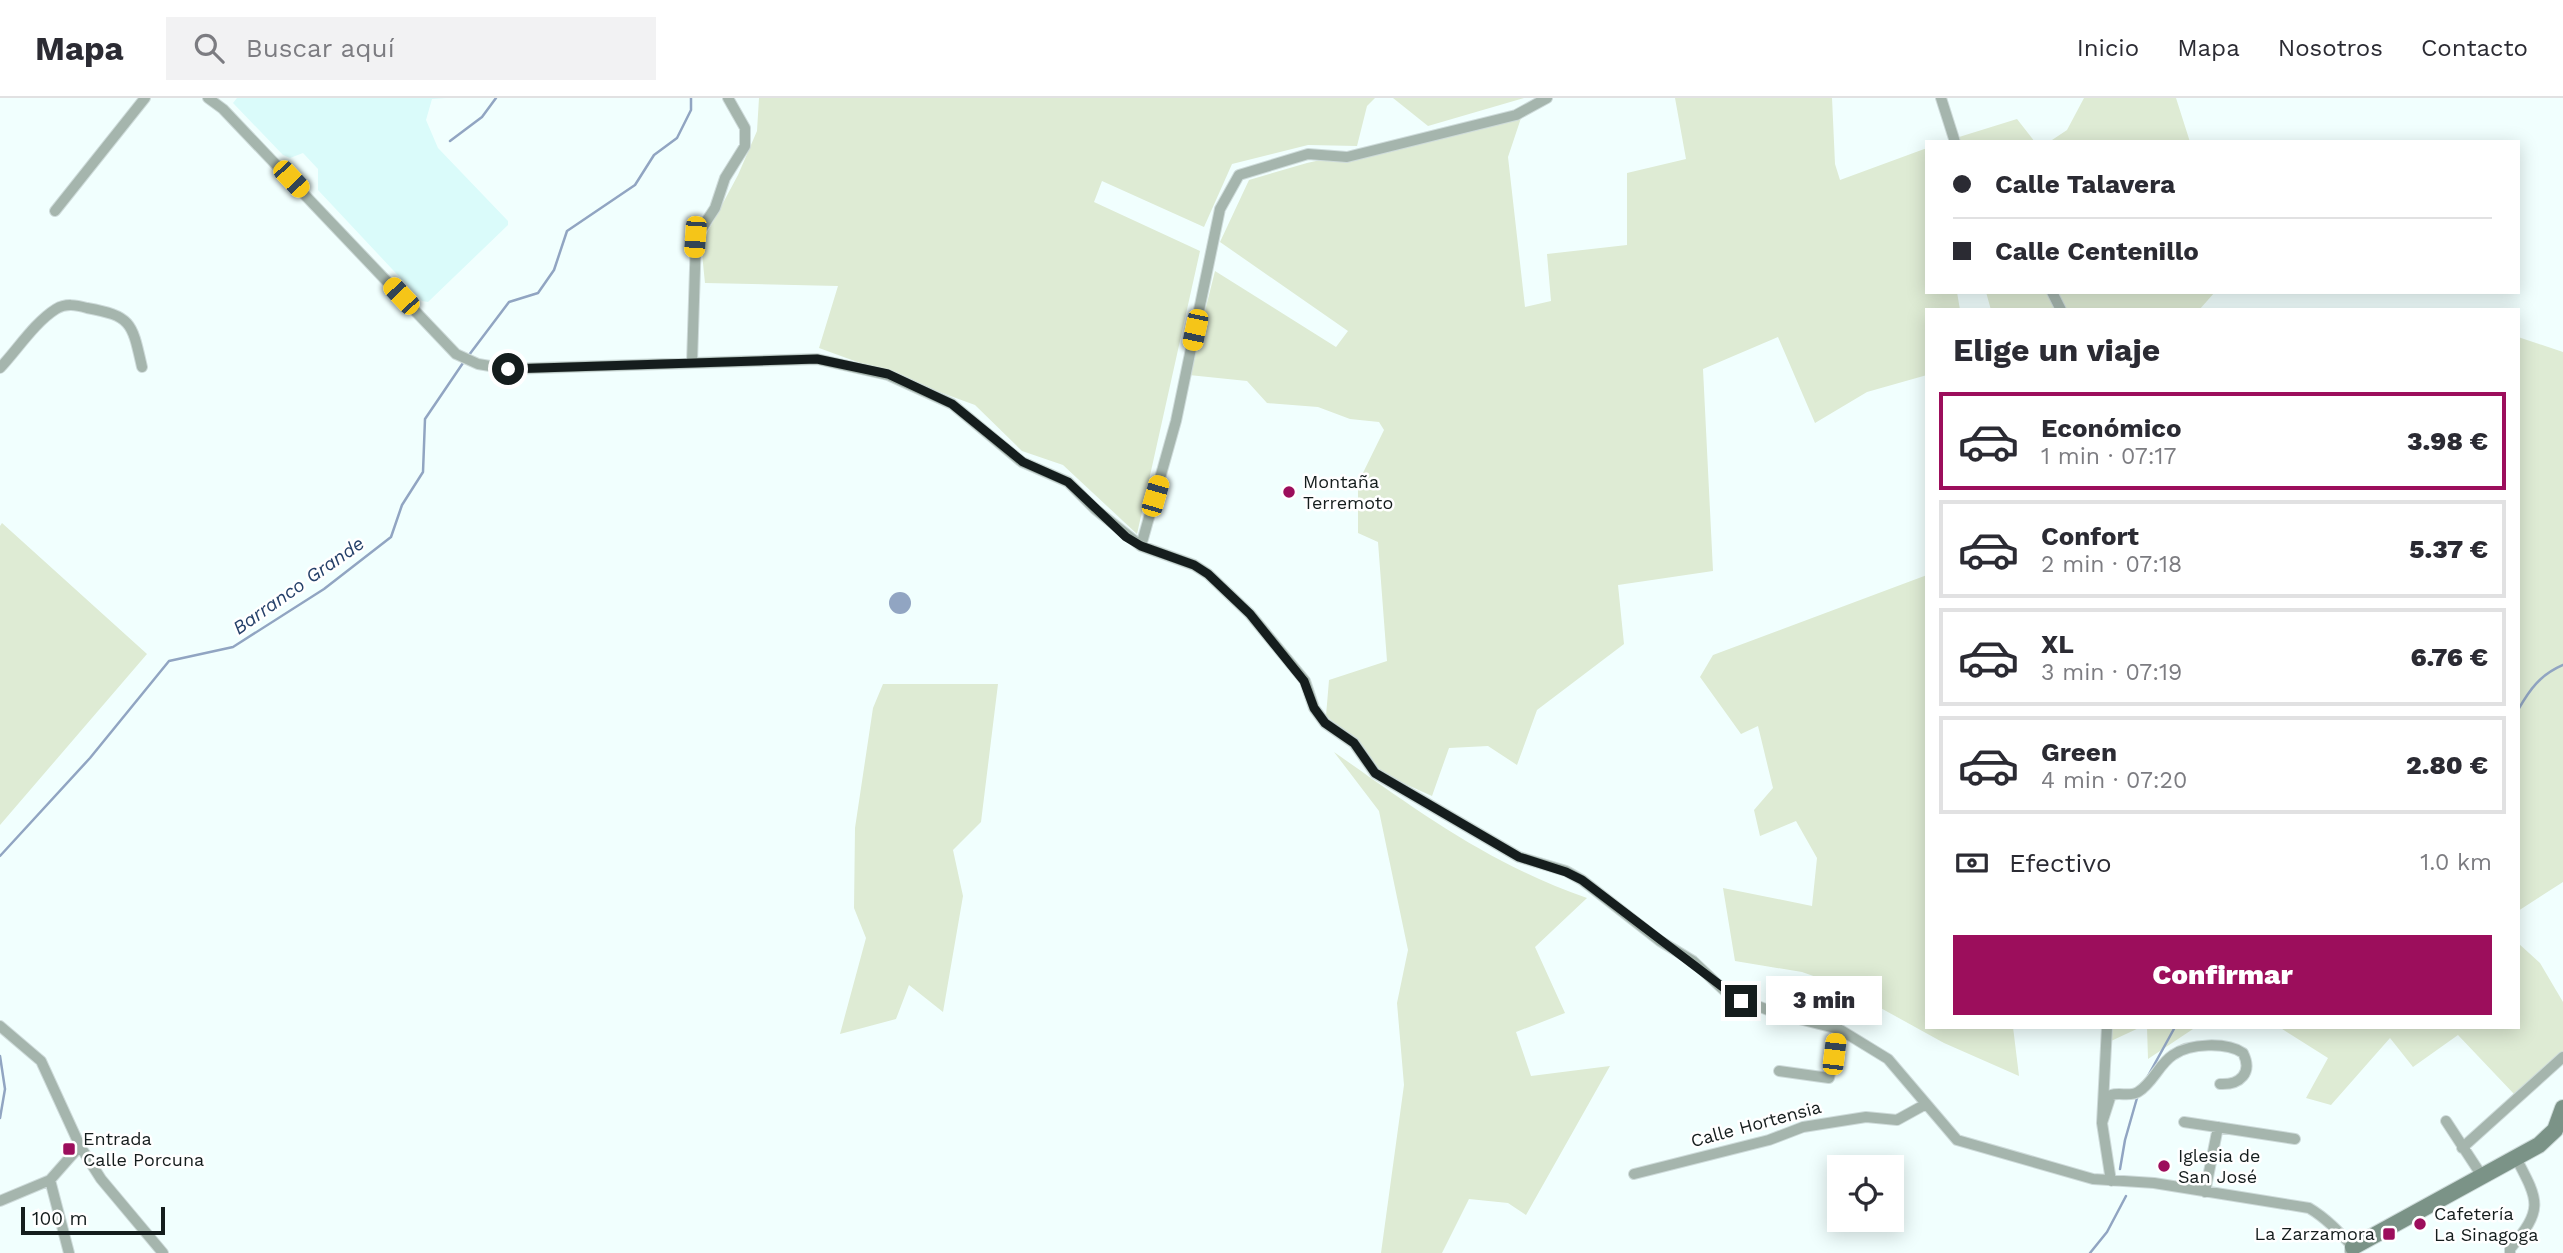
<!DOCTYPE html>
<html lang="es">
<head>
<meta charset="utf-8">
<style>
  :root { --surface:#fff; --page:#f2f2f3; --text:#2b2b33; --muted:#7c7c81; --line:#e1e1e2; --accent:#9c0e5c }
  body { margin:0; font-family:"Work Sans",sans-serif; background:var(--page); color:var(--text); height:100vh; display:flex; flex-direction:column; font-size:26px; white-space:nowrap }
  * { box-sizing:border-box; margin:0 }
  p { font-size:23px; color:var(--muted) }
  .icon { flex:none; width:38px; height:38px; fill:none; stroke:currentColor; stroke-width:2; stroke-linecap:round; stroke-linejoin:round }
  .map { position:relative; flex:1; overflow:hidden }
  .sheet { position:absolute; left:1925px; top:210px; width:595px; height:721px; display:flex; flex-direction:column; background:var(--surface); border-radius:0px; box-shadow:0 4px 18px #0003 }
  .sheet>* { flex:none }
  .top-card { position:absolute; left:1925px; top:42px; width:595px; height:154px; border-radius:0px; box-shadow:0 4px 18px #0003; display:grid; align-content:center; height:154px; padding:0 28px; background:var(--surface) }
  .controls { position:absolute; left:1827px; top:1057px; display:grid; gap:14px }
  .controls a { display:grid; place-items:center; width:77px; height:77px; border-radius:0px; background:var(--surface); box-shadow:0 4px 18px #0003; font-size:35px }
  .scale { position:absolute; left:21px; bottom:18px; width:144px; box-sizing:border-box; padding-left:7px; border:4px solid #151d1d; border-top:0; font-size:19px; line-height:24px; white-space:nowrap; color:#151d1d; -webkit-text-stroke:5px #fff; paint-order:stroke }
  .end { position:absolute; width:32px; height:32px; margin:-16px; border:9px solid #151d1d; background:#fff; box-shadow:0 0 0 4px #fff }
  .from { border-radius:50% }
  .bubble { position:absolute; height:49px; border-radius:0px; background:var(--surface); box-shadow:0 4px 18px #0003; font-size:23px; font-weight:800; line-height:49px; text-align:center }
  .car { position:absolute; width:21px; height:42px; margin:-21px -10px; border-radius:9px; box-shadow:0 0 5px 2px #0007; background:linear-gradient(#f5c518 24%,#345 0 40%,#f5c518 0 76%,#345 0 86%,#f5c518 0) }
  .top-card b { display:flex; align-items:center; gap:24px; height:66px; font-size:26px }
  .top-card b+b { border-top:2px solid var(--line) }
  .top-card i { width:18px; height:18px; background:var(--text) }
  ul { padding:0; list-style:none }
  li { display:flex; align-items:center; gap:21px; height:98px; margin:0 14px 10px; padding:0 14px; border:4px solid var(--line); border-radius:0px }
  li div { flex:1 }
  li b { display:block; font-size:26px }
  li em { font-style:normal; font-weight:800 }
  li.active { border-color:var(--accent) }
  li>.icon { width:63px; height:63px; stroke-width:1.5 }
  h2 { padding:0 28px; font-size:32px; line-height:84px }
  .pay { display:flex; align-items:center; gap:18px; height:77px; padding:0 28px; font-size:26px }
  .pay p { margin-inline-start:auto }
  .action { display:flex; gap:14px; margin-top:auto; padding:14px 28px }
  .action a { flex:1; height:80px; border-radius:0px; background:var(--accent); color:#fff; font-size:28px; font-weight:800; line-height:80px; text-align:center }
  header { display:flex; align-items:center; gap:42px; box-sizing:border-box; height:98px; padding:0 35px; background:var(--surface); border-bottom:2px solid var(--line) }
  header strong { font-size:33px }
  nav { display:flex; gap:38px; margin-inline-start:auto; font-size:24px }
  .search { width:490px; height:63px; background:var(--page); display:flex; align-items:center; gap:18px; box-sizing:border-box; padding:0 24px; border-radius:0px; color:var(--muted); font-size:26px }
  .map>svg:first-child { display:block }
</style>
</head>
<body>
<header>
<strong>Mapa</strong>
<div class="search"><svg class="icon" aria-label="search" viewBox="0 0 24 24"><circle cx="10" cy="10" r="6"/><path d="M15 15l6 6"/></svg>Buscar aquí</div>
<nav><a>Inicio</a><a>Mapa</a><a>Nosotros</a><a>Contacto</a></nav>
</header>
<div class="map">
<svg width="2563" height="1155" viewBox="0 0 2563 1155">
  <rect width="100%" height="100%" fill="#f1fffe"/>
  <!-- built -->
  <path fill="#dafbfa" d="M237,0H446L432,1L426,22L438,50L508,123V127L428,204L422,203L318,92V71L303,55L290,60L283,57L233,5Z"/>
  <!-- green -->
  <path fill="#deebd4" d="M759,0H1375L1367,8L1357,48L1308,47L1232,66L1204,129L1102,83L1094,104L1200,153L1137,436L1063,367L1022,353L975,307L819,250L838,188L705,185L701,146L738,77L757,33Z
    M1393,0H1524L1428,28Z
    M1675,0H1832L1835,66L1840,82L1927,50V194H1957L1960,212H1927V277L1867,294L1815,325L1778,239L1703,271L1713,473L1618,487L1624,546L1537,612L1517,667L1488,648L1449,650L1432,698L1383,676L1359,643L1326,618L1329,582L1387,563L1378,444L1358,435V385L1384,332L1379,324L1350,321L1318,309L1267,305L1247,283L1189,277L1215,173L1336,249L1348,233L1220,144L1249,82L1307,65L1522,17L1508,59L1525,209L1551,203L1547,156L1627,147V75L1686,61Z
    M2084,0H2176L2190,44H2049L2067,32Z
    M2017,21L2035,44H1943Z
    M1986,194H2215L2199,212H1991Z
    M2518,239L2563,254V784L2518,813Z
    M2,425L147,556L0,727V428Z
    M1927,477V929H2013L2019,978L1944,945L1839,887L1802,874L1735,863L1723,790L1812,808L1817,760L1796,723L1760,738L1754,712L1773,690L1758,628L1741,636L1700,579L1713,557Z
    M883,586H998L981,724L953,752L963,798L943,914L909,887L896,921L840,936L866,840L854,810L855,730L873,610Z
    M1334,654C1418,713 1489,766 1587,800L1535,849L1565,915L1516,934L1531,978L1610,968L1526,1117L1508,1105L1469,1101L1442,1155H1381L1404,987L1397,905L1408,852L1379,713Z
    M2518,845L2540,865L2563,904V954L2514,996L2458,937L2413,969L2390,940L2331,1007L2306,1000L2328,960L2279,929H2518Z
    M2111,929H2141L2111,943Z
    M2147,929H2196L2148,961Z"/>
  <!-- water -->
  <path fill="#91a5c2" d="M889 505a11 11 0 1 1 22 0a11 11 0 1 1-22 0Z"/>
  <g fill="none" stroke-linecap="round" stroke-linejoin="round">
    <!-- stream -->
    <path stroke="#91a5c2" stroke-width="2.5" d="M450,43L482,19L496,0
      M469,257L509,204L538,195L554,172L567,133L635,87L654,57L677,40L691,12V0
      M2518,612C2530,591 2540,577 2563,567
      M0,758L90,660L169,563L233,549L324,491L391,439L402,407L423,374L425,321L465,262
      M0,958L5,991L0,1020
      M2148,978L2175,929
      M2120,1071L2125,1042L2137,1000
      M2090,1155L2107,1134L2126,1098"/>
    <!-- minor casing -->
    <g stroke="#cedbda" stroke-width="12">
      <path id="minor" d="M208,0L223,11L456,256L478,266L508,271L817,261L888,277L952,306L1022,364L1068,384L1095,411L1141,448L1194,467L1208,476L1250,516L1305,583L1314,610L1325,625L1354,645L1375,675L1519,759L1566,773L1582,782L1660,843L1693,863L1729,897L1776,915L1839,931L1888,961L1957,1042L2093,1081L2154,1085L2309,1110C2326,1120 2339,1134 2353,1149L2350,1153
        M1941,0L1955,44
        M55,113L145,0
        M2052,194L2061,212
        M692,265L696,139L715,110L725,80L745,48V30L728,0
        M0,270C17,252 35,224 56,211C66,205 76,207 87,210C132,218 132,225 142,269
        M1141,448L1176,323L1220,111L1239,77L1308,56L1347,59L1516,17L1547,0
        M0,928L41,963L80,1048L101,1081L163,1155
        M2107,929L2102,1025L2111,1083
        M1779,973L1829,980L1839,931
        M2446,1023L2482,1078
        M2184,1024L2295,1041
        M2102,1025L2111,997C2120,994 2130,999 2138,994C2153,985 2159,966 2173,957C2190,945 2227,944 2243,955C2253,975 2240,987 2220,986
        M2462,1050L2563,959
        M1634,1076L1769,1042L1803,1029L1866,1019L1897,1022L1926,1006
        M50,1082L69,1155
        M2205,1094L2218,1029
        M0,1103L50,1082L80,1048
        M2510,1155V1151C2543,1111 2540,1105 2516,1060"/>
    </g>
    <!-- secondary casing -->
    <g stroke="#cedbda" stroke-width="18">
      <path id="secondary" d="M2353,1149L2539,1047L2555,1032L2563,1010"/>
    </g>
    <!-- minor -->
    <use href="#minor" stroke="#a5b5ad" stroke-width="10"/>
    <!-- secondary -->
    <use href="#secondary" stroke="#7b9387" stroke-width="16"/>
  </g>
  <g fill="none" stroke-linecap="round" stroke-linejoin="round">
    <!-- route -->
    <path stroke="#151d1d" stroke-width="9" d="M508,271L817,261L888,276L952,306L1023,364L1068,384L1126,439L1141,448L1194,467L1208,476L1250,516L1304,583L1314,610L1325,625L1354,645L1375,675L1519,759L1566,774L1582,782L1741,903"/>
  </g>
  <!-- markers -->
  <g fill="#9c0e5c" stroke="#fff" stroke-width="2.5">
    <circle cx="1289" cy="394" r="7"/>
    <rect x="62" y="1044" width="14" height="14" rx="3.5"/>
    <circle cx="2164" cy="1068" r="7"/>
    <circle cx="2420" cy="1126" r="7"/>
    <rect x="2382" y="1129" width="14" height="14" rx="3.5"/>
  </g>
  <g text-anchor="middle" stroke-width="5" stroke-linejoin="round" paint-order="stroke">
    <!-- poi labels -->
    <g font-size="18" fill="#151d1d" stroke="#fff" text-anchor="start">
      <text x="1303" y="390">Montaña<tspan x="1303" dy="21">Terremoto</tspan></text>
      <text x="83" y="1047">Entrada<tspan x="83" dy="21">Calle Porcuna</tspan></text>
      <text x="2178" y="1064">Iglesia de<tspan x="2178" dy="21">San José</tspan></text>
      <text x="2434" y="1122">Cafetería<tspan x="2434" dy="21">La Sinagoga</tspan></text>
      <text x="2375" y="1142" text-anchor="end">La Zarzamora</text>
    </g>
    <!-- street labels -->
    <g font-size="18" fill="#151d1d" stroke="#fff">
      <text transform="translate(1756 1026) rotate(-15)" y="6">Calle Hortensia</text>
    </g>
    <!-- water labels -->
    <g font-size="19" font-style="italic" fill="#254069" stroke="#fff">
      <text transform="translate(298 487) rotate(-35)" y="7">Barranco Grande</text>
    </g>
  </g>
</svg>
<div class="controls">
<a><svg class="icon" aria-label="locate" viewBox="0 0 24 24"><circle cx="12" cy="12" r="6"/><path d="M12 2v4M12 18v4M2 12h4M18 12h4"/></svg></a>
</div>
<div class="scale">100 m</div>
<i class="end from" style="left:508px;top:271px"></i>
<i class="end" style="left:1741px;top:903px"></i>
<div class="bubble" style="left:1766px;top:878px;width:116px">3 min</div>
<i class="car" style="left:291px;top:81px;rotate:137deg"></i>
<i class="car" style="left:695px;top:139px;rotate:184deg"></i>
<i class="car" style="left:401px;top:198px;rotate:317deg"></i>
<i class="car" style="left:1195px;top:232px;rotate:192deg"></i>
<i class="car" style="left:1155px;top:398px;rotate:16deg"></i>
<i class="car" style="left:1834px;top:956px;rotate:7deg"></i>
<div class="top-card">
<b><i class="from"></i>Calle Talavera</b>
<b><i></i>Calle Centenillo</b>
</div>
<section class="sheet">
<h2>Elige un viaje</h2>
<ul>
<li class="active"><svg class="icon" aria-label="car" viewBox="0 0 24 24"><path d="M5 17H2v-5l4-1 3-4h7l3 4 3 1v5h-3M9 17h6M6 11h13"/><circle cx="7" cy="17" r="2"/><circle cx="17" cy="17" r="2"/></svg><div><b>Económico</b><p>1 min · 07:17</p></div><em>3.98 €</em></li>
<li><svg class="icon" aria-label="car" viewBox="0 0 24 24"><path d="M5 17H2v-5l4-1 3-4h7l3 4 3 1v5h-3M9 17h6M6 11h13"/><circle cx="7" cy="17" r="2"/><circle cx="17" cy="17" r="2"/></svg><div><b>Confort</b><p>2 min · 07:18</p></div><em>5.37 €</em></li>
<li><svg class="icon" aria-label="car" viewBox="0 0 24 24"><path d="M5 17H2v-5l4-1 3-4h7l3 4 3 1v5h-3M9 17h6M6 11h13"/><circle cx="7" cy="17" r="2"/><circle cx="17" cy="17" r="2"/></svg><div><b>XL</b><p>3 min · 07:19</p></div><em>6.76 €</em></li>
<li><svg class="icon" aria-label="car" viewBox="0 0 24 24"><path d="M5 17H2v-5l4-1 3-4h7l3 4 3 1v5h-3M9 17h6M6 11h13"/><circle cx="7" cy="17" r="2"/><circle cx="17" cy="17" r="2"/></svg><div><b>Green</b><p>4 min · 07:20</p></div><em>2.80 €</em></li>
</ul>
<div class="pay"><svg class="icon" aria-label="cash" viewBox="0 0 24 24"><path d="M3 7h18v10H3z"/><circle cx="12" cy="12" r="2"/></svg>Efectivo<p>1.0 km</p></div>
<div class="action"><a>Confirmar</a></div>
</section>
</div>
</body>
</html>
